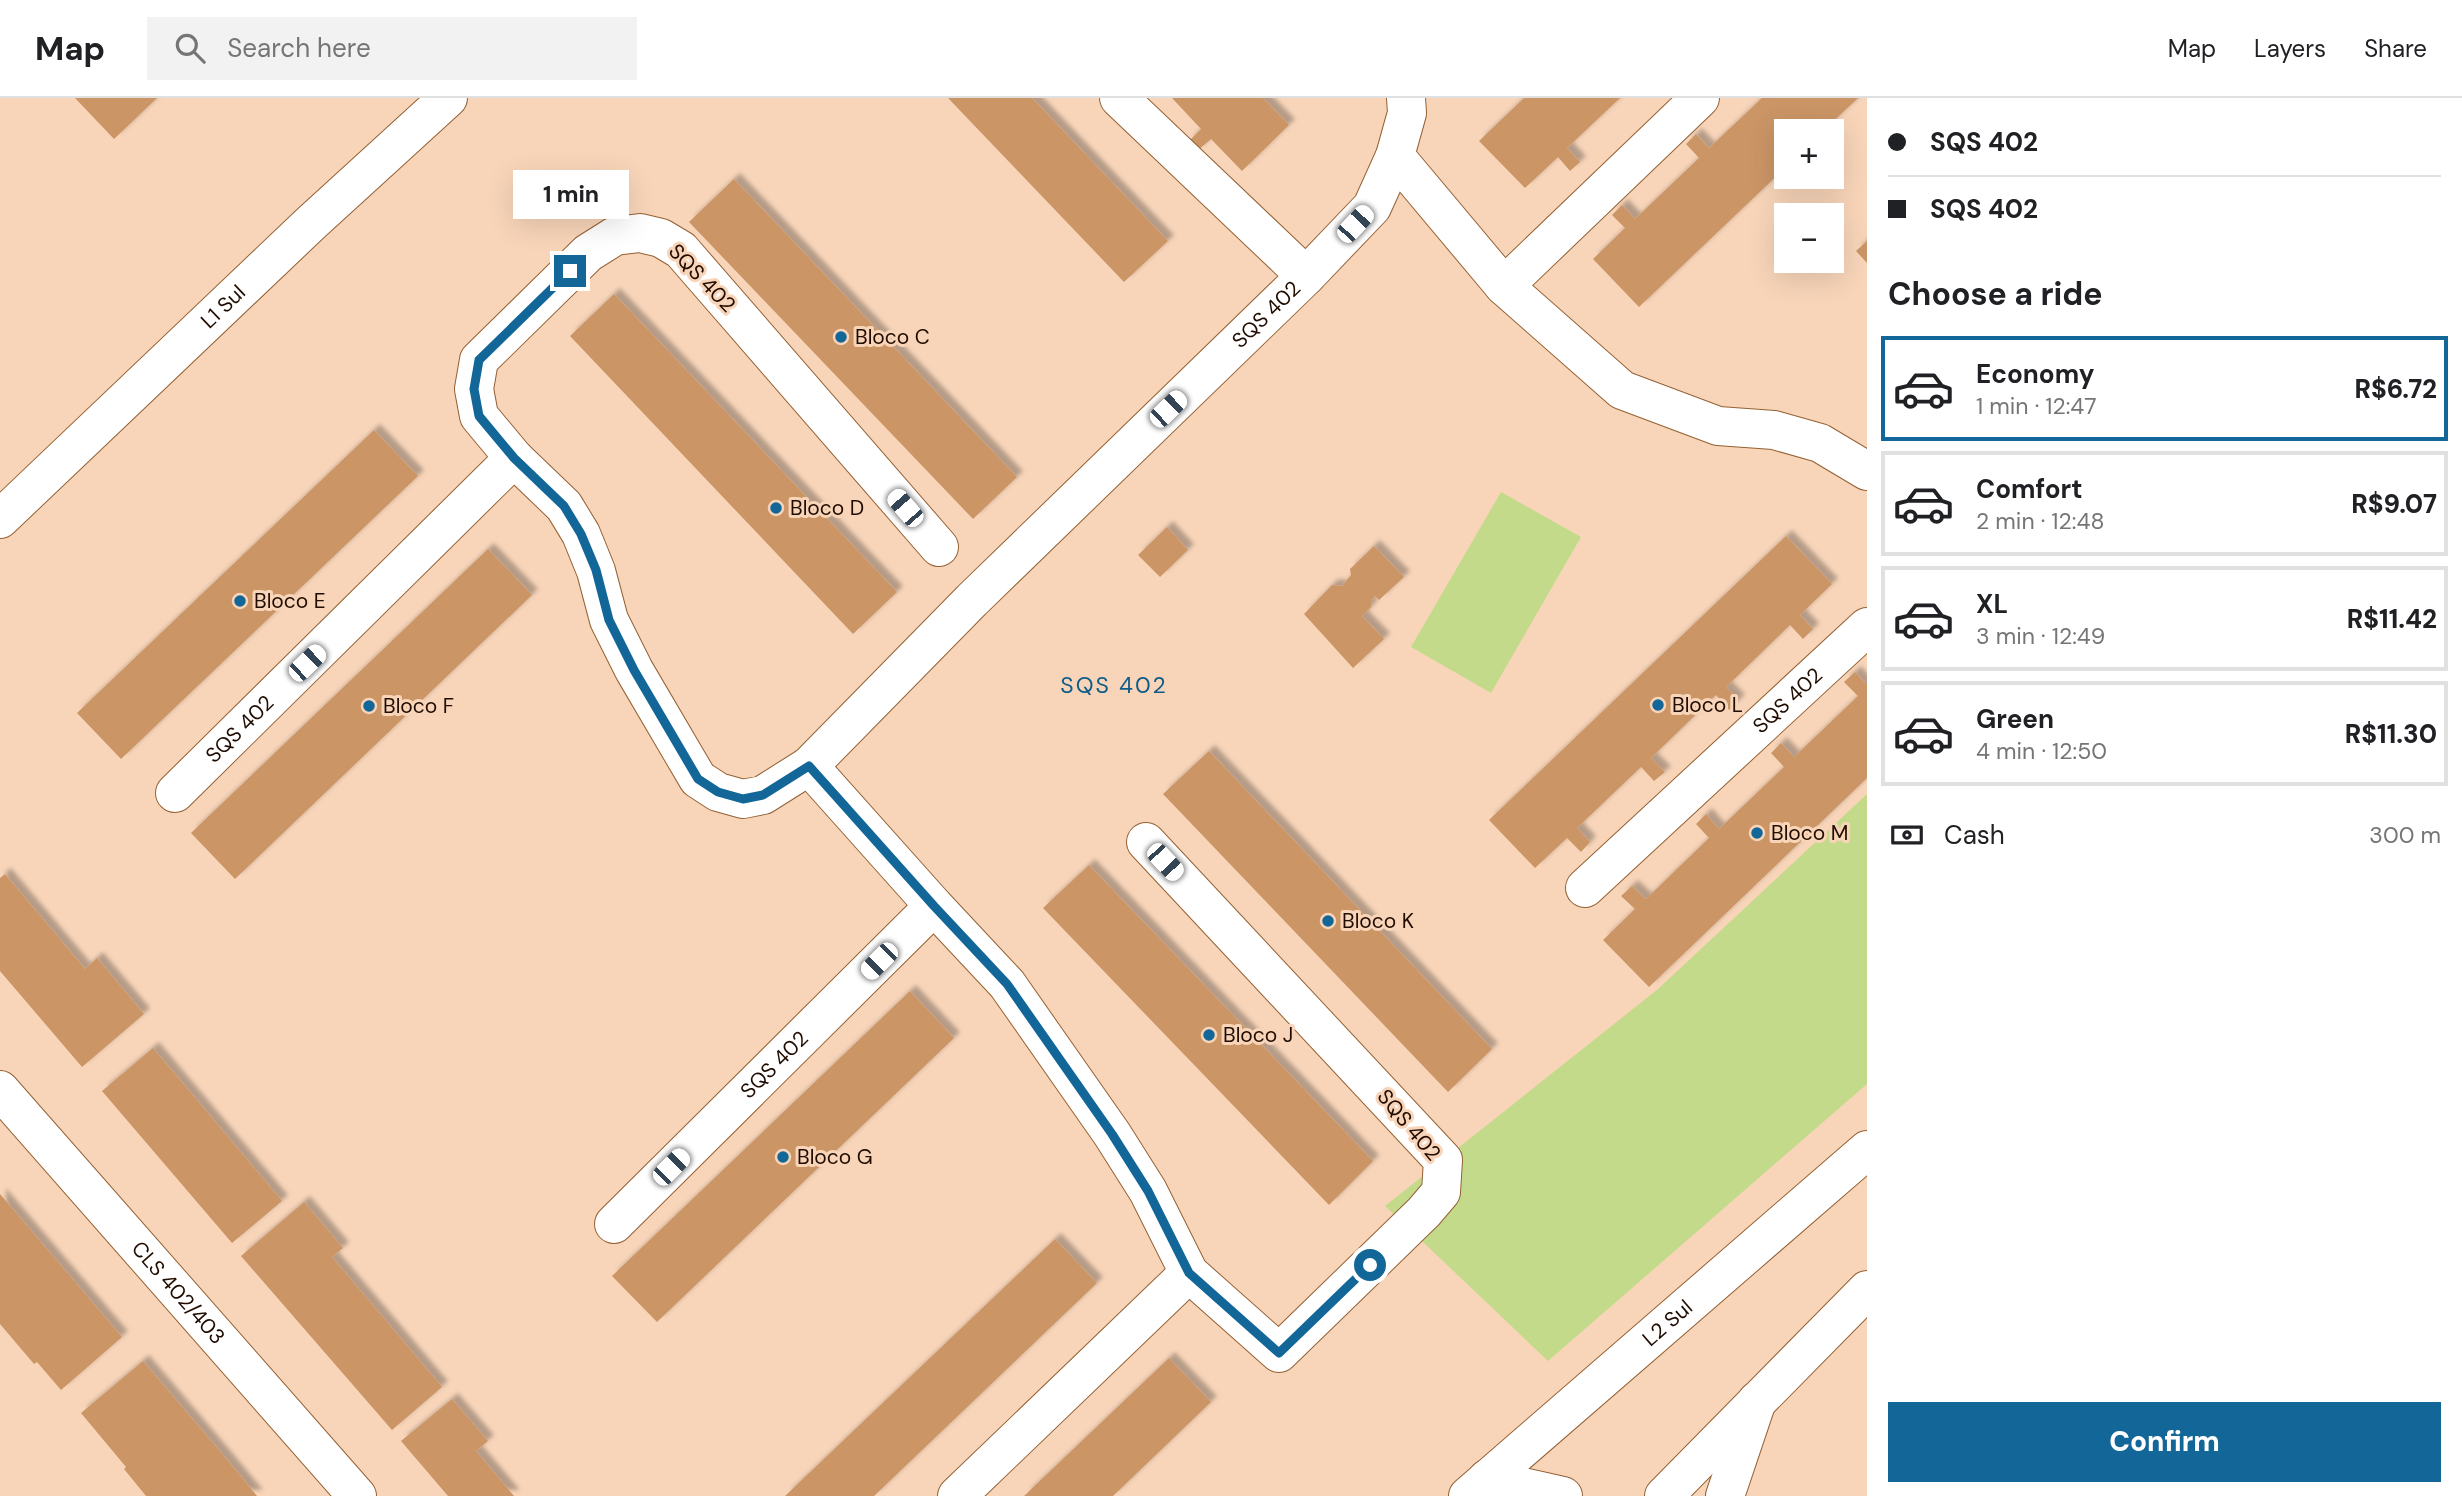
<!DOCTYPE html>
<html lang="en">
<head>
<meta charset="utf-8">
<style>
  :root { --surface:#fff; --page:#f2f2f2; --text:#202124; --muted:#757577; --line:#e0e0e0; --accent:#136798 }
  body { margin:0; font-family:"DM Sans",sans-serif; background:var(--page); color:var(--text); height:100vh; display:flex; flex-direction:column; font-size:26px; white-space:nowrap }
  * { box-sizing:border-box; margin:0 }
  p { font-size:23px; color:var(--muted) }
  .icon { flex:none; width:38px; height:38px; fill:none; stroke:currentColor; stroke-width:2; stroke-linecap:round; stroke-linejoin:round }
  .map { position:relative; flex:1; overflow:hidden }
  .side { display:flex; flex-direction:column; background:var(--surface); width:595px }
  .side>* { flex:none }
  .guide { display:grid; align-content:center; height:154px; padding:0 21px; background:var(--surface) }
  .tools { position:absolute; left:1774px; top:21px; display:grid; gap:14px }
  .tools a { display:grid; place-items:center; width:70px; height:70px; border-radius:0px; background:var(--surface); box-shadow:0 7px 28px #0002; font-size:35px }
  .end { position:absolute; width:32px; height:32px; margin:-16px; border:9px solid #136798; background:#fff; box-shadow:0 0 0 4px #fff }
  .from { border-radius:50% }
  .bubble { position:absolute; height:49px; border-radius:0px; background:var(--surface); box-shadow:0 7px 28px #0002; font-size:23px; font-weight:800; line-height:49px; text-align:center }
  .car { position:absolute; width:21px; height:42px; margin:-21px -10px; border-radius:9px; box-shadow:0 0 5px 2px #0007; background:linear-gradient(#fff 24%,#345 0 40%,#fff 0 76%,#345 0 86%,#fff 0) }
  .guide b { display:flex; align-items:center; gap:24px; height:66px; font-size:26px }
  .guide b+b { border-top:2px solid var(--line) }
  .guide i { width:18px; height:18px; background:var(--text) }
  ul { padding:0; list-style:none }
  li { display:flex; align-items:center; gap:21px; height:105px; margin:0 14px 10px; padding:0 7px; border:4px solid var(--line); border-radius:0px }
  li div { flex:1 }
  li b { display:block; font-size:26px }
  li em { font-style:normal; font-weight:800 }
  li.active { border-color:var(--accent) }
  li>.icon { width:63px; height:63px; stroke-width:1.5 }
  h2 { padding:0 21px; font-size:32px; line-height:84px }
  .pay { display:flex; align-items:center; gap:18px; height:77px; padding:0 21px; font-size:26px }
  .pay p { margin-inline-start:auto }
  .cta { display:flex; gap:14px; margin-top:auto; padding:14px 21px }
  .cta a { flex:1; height:80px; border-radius:0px; background:var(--accent); color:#fff; font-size:28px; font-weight:800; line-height:80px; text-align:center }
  header { display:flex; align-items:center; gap:42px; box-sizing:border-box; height:98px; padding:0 35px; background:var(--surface); border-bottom:2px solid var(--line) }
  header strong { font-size:33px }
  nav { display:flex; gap:38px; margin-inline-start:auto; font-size:24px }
  .search { width:490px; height:63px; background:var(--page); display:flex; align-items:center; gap:18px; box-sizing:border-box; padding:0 24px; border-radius:0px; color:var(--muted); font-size:26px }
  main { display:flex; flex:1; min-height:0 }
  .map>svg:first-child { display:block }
</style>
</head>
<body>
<header>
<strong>Map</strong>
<div class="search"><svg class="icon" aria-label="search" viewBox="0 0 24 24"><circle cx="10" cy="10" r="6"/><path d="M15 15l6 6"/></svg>Search here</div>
<nav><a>Map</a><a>Layers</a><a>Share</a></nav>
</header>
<main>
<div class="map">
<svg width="1867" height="1398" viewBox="0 0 1867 1398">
  <defs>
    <filter id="shadow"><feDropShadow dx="6" dy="-6" stdDeviation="2" flood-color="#0004"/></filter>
  </defs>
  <rect width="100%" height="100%" fill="#f8d5b9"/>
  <!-- green -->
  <path fill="#c4da8b" d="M1501,394L1581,439L1491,595L1411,549Z
    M1867,696V986L1548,1263L1385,1108L1658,891Z"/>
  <!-- building -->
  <path fill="#cb9566" filter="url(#shadow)" d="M75,0H157L114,41Z
    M948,0H1032L1168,143L1124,184Z
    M1172,0H1263L1289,27L1242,73L1211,41L1197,53L1188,44L1201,31Z
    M1524,0H1620L1567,50L1580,64L1570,73L1558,59L1525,90L1479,43Z
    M1762,0H1858L1823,33H1787V68L1639,209L1593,161L1625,130L1612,117L1622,107L1635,121L1699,60L1686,46L1696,36L1709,50Z
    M734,81L1017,379L973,421L689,124Z
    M1867,143V165L1856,153Z
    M614,196L897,494L853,536L570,238Z
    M374,332L418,378L121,661L77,615Z
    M1167,429L1188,452L1160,479L1138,457Z
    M1786,438L1832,486L1800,517L1813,531L1803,541L1790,527L1726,589L1739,602L1729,612L1716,597L1651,660L1665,674L1654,683L1641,669L1577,730L1590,744L1581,754L1567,740L1535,770L1489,722Z
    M1374,448L1404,479L1379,502L1375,498L1371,503V509L1362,518L1384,541L1353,570L1304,516L1332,487L1342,488L1351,477L1350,471Z
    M488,451L532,497L235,781L191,735Z
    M1855,574L1867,587V680L1649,889L1603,842L1635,811L1621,798L1632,788L1646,801L1709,740L1696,726L1706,716L1719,731L1784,669L1771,655L1781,645L1794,659L1858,598L1844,584Z
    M1209,653L1492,951L1448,994L1163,696Z
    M1089,767L1373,1063L1329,1107L1043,810Z
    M5,776L85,871L97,860L144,916L82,969L0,873V780Z
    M910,893L954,940L657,1224L612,1178Z
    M153,950L282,1103L232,1145L102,993Z
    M0,1096L122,1239L61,1292L37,1264L34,1266L0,1226Z
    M304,1104L343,1150L332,1159L442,1289L392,1332L241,1158Z
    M1055,1141L1097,1185L874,1398H785Z
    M1169,1260L1211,1304L1113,1398H1024Z
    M143,1263L224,1358L257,1398H146L124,1371L126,1369L81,1315Z
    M452,1301L488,1343L476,1353L514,1398H448L401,1343Z"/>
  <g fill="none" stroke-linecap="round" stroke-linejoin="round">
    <!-- minor casing -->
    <g stroke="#946133" stroke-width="40">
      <g id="minor">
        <path d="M1119,0L1306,178"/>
        <path d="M1395,58L1504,188L1622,292L1718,328L1774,332L1820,345L1867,373"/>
        <path d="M1504,188L1700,0"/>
        <path id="s1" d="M939,449L681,152L661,140L640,135L615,138L588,155L479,262L474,291L479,318L514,360L564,408L581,436L596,473L609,522L634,572L698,681L718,694L743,701L763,697L809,668L972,502L1306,178L1372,109L1395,58L1407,15L1406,0"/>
        <path d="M809,668L934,808L1007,886L1112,1036L1148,1093L1189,1175L1279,1255L1424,1114L1441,1094L1443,1062L1146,744"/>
        <path id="s2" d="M175,695L514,360"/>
        <path id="s3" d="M1585,790L1867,529"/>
        <path id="s4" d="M614,1126L934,808"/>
        <path d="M957,1398L1189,1175"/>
      </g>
    </g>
    <!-- tertiary casing -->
    <g stroke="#946133" stroke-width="40">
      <g id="tertiary">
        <path id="s5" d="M0,421L310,126L448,0"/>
        <path id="s6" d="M0,992L357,1398"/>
      </g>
    </g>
    <!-- secondary casing -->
    <g stroke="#946133" stroke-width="40">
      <path id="secondary" d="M1725,1398L1757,1303"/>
    </g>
    <!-- primary casing -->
    <g stroke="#946133" stroke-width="40">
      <g id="primary">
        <path d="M1487,1381L1563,1398"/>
        <path id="s7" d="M1468,1398L1867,1052"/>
        <path d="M1664,1398L1867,1192"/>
      </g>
    </g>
    <!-- minor -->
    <use href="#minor" stroke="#fff" stroke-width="38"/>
    <!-- tertiary -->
    <use href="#tertiary" stroke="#fff" stroke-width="38"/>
    <!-- secondary -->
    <use href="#secondary" stroke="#fff" stroke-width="38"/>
    <!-- primary -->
    <use href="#primary" stroke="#fff" stroke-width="38"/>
  </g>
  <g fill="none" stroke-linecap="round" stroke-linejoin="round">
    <!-- route -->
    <path stroke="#136798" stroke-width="9" d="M570,173L479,262L474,291L479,318L514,360L564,408L581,436L596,472L609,522L634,572L698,681L718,694L743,701L763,697L809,668L934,808L1007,886L1112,1036L1148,1093L1189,1175L1279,1255L1370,1167"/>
  </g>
  <!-- markers -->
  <g fill="#136798" stroke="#f8d5b9" stroke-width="2.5">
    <circle cx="841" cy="239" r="7"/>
    <circle cx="776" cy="410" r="7"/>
    <circle cx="240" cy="503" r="7"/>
    <circle cx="1658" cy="607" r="7"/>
    <circle cx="369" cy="608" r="7"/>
    <circle cx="1757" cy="735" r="7"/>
    <circle cx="1328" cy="823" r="7"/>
    <circle cx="1209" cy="937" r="7"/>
    <circle cx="783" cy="1059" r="7"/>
  </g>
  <g text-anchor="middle" stroke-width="6" stroke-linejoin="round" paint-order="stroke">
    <!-- street labels -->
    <g font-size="21" fill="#200c00" stroke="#f8d5b9">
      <text transform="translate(702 180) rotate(46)" y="7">SQS 402</text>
      <text dy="7" stroke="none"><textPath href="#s5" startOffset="308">L1 Sul</textPath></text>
      <text dy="7" stroke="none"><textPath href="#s1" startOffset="1902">SQS 402</textPath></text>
      <text dy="7" stroke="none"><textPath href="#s3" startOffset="276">SQS 402</textPath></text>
      <text dy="7" stroke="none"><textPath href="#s2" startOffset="91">SQS 402</textPath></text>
      <text dy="7" stroke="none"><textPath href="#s4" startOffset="226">SQS 402</textPath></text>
      <text transform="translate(1409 1027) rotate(50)" y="7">SQS 402</text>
      <text dy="7" stroke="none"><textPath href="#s6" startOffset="270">CLS 402/403</textPath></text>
      <text dy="7" stroke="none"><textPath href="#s7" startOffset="264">L2 Sul</textPath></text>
    </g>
    <!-- poi labels -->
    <g font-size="21" fill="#200c00" stroke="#f8d5b9" text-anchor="start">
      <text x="855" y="246">Bloco C</text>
      <text x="790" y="417">Bloco D</text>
      <text x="254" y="510">Bloco E</text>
      <text x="1672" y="614">Bloco L</text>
      <text x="383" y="615">Bloco F</text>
      <text x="1771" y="742">Bloco M</text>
      <text x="1342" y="830">Bloco K</text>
      <text x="1223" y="944">Bloco J</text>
      <text x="797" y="1066">Bloco G</text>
    </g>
    <!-- neighbourhood labels -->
    <g font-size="23" letter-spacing="2" fill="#105c88" stroke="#f8d5b9">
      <text x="1114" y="595">SQS 402</text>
    </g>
  </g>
</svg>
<div class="tools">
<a>+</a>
<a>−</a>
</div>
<i class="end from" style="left:1370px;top:1167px"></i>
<i class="end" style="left:570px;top:173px"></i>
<div class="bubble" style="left:513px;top:72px;width:116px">1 min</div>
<i class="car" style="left:1355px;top:126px;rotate:43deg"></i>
<i class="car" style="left:1168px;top:311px;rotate:46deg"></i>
<i class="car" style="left:905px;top:410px;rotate:319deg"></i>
<i class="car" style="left:307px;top:565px;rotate:46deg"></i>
<i class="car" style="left:1165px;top:764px;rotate:137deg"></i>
<i class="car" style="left:879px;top:863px;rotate:225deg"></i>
<i class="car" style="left:671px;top:1069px;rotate:45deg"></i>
</div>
<section class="side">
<div class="guide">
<b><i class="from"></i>SQS 402</b>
<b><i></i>SQS 402</b>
</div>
<h2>Choose a ride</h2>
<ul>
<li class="active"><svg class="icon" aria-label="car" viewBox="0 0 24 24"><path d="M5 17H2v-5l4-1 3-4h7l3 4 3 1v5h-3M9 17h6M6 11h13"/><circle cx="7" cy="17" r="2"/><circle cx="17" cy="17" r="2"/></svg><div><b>Economy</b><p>1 min · 12:47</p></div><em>R$6.72</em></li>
<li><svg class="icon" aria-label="car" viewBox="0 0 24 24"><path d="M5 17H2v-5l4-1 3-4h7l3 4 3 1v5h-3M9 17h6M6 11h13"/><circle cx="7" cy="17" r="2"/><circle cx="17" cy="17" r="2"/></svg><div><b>Comfort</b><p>2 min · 12:48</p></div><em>R$9.07</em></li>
<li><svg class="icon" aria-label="car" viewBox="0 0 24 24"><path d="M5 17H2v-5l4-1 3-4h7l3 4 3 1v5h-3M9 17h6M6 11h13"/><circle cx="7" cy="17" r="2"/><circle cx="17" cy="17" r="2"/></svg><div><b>XL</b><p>3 min · 12:49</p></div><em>R$11.42</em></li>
<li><svg class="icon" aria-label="car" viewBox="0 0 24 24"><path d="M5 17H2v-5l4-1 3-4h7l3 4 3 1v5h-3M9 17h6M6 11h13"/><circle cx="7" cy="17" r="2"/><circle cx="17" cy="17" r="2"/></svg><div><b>Green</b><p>4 min · 12:50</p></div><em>R$11.30</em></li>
</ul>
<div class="pay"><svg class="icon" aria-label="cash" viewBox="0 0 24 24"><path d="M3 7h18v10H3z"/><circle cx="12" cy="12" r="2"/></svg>Cash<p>300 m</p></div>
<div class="cta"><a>Confirm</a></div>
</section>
</main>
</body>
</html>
